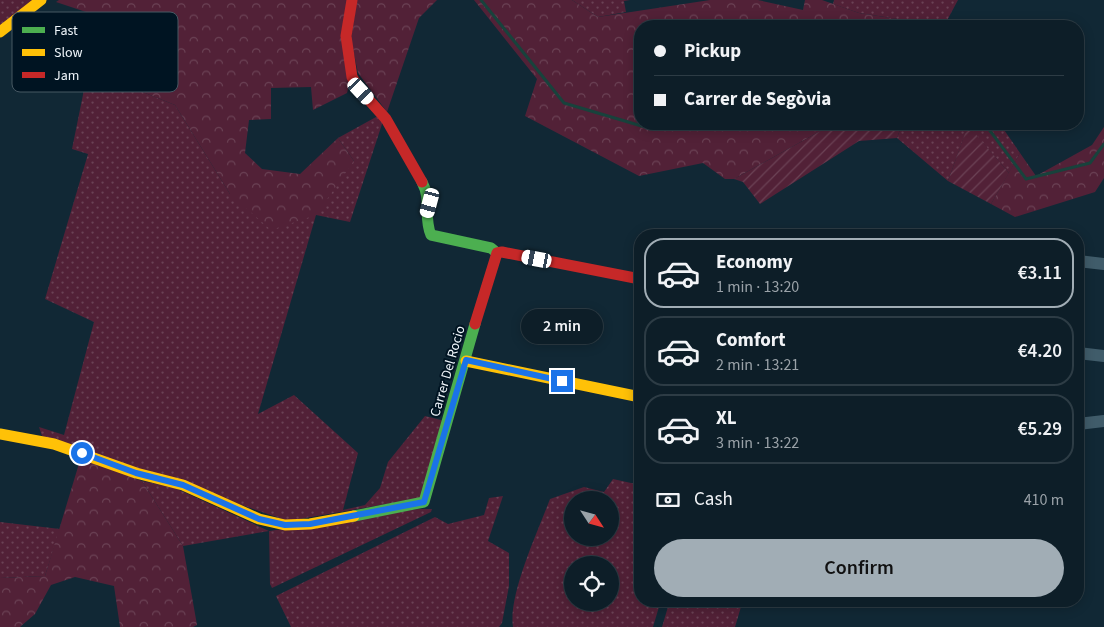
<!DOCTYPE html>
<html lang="en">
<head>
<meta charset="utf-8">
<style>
  :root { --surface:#0d1e28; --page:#1b2b34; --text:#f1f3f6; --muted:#9aa2a8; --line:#2d3c45; --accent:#a1adb5 }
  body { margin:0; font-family:"Source Sans 3",sans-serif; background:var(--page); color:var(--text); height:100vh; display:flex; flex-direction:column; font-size:19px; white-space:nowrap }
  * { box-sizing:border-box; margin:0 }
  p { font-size:16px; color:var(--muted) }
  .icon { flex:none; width:28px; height:28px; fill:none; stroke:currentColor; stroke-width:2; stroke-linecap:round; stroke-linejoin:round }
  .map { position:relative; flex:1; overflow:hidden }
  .panel { position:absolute; left:634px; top:229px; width:450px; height:378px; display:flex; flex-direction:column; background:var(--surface); border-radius:20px; box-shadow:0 2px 12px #0003,0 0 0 1px var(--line) }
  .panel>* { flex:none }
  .guide { position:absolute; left:634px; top:20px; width:450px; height:110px; border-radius:20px; box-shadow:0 2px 12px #0003,0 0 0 1px var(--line); display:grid; align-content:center; height:110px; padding:0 20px; background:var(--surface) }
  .needle { width:32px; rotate:126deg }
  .fabs { position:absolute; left:564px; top:491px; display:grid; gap:10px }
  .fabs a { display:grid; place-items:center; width:55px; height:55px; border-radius:50%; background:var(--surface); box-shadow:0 2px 12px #0003,0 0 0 1px var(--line); font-size:25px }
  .end { position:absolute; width:22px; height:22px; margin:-11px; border:6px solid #1a73e8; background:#fff; box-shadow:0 0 0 2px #fff }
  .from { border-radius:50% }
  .bubble { position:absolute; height:35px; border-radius:18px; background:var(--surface); box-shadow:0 2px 12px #0003,0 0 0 1px var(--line); font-size:16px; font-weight:600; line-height:35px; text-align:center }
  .car { position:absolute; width:15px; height:30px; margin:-15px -8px; border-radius:6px; box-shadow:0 0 4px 1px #0007; background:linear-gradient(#fff 24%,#345 0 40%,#fff 0 76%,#345 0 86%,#fff 0) }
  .guide b { display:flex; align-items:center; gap:18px; height:48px; font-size:19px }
  .guide b+b { border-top:1px solid var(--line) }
  .guide i { width:12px; height:12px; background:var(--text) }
  ul { padding:9px 0 0; list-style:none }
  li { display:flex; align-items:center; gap:15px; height:70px; margin:0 10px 8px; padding:0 10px; border:2px solid var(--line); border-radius:20px }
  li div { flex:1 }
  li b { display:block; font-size:19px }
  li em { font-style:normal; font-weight:600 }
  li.on { border-color:var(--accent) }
  li>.icon { width:45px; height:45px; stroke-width:1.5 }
  .pay { display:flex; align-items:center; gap:12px; height:55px; padding:0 20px; font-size:19px }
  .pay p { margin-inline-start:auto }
  .primary-button { display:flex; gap:10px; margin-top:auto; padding:10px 20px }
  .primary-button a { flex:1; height:58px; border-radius:30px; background:var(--accent); color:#111; font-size:20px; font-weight:600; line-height:58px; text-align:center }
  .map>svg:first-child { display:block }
</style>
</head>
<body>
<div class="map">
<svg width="1104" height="627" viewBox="0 0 1104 627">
  <defs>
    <pattern id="grass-dots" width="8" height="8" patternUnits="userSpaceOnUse" patternTransform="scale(1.25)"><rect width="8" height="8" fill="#522137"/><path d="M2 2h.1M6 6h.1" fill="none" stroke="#6b4255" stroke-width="1.8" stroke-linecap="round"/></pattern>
    <pattern id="forest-crowns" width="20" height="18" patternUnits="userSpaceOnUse" patternTransform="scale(1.25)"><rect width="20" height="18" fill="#522137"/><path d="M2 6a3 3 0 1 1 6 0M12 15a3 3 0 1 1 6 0" fill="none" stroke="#6b4255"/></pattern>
    <pattern id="garden-furrows" width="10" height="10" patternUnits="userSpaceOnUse" patternTransform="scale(1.25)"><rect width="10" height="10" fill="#522137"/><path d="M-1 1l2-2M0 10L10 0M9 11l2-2" fill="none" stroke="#6b4255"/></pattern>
  </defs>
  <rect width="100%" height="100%" fill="#112835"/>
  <!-- grass -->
  <path fill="url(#grass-dots)" fill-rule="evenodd" d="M0,0H35L0,28Z
    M572,0H630L624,1L626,12L598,17Z
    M834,0H958L944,26H925L917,22L859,13L833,4Z
    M88,70L175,105L230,194L354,161L338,138L376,117L383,121L350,222L316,215L258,414L294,395L358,453L343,510L365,505L380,488L388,462L425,416L445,421L422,498L288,521L42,436L39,427L64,435L94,322L45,299L88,154L72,149Z
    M902,124H1000L1020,153L1009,173L968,126L948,181L897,138Z
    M613,479L640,485V600H661L653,627H513C508,595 538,531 550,499L584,487L604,492ZM572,500H610V538H572ZM572,565H610V602H572Z
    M142,481L175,488L269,531L418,509H432L431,512L272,588L270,584L269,531L183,546Z
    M503,496L488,541L509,553V586L502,623L499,627H291L276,596L435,517L448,524L484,515L489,498Z
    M0,522L60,529L45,576L0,578Z
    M670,600H743L735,627H662Z"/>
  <!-- forest -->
  <path fill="url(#forest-crowns)" d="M59,0H349L350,82L347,93L313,110L311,87L271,88V119L249,120L245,153L262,169L300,174L338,138L354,161L316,215L271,230L230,194L175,105L88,70L101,17L56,2Z
    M357,0H437L419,18L387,112L358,73L351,39Z
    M474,0H572L598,17L710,0H758L803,10L805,0H822L859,13L917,22L925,26H640V124H833L734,179H725L703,163L639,176L525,116L537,79Z
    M1104,127V178L1095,192L1015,217L991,204L1020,153L1036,176L1092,145Z
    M81,457L142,481L183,546L197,625L193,627H120L114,586L75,577L51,585L35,614L20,627H0V578L45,576Z"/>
  <!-- garden -->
  <path fill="url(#garden-furrows)" d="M833,124H902L897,138L859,141L760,204L743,182L734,179Z
    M968,125L1009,173L991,204L948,181Z"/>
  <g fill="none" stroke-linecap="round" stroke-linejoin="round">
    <!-- stream -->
    <path stroke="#18423c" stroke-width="3" d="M481,0L564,103L645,127L671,124
      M985,124L1026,179L1090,163L1104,144"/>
    <!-- street -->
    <path stroke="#405c6a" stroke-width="12" d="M1078,261L1104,264
      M1078,353L1104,356
      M1078,424L1104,421"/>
    <!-- fast -->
    <path stroke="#4caf50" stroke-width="11" d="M422,182C432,200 423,217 431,235L491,248L497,253
      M354,516L424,502L475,324"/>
    <!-- slow -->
    <path stroke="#ffc107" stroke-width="11" d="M0,32L41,0
      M466,361L640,397
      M0,434L54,444L136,473L183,485L259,519L285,525L310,524L354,516"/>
    <!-- jam -->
    <path stroke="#c62828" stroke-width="11" d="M352,0L346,36L352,77L361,91L386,119L422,182
      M475,324L497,253L502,252L640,279"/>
  </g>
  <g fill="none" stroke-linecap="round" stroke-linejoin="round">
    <!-- route -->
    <path stroke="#1a73e8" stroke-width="6" d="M82,453L136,473L183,485L259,519L285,525L310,524L424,502L466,360L562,381"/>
  </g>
  <g text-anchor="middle" stroke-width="4" stroke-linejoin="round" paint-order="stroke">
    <!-- street labels -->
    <g font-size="14" fill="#eef5fa" stroke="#001422">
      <text transform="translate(447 371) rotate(-74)" y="5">Carrer Del Rocio</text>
    </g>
  </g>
  <!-- legend -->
  <rect x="12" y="12" width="166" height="80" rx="8" fill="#001422" stroke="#475863" stroke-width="1"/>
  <rect x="22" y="27" width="23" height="6" fill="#4caf50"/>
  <rect x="22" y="49" width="23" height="7" fill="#ffc107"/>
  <rect x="22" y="72" width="23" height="6" fill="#c62828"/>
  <g font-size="14" fill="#eef5fa">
    <text x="54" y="35">Fast</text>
    <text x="54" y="57">Slow</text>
    <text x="54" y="80">Jam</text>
  </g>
</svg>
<div class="fabs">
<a><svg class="needle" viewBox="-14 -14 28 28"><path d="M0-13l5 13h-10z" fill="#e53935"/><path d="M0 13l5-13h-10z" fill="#9aa2a8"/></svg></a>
<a><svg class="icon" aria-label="locate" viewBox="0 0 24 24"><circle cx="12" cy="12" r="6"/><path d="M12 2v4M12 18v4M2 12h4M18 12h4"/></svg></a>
</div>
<i class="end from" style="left:82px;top:453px"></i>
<i class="end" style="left:562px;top:381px"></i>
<div class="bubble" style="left:521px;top:309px;width:82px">2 min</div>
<i class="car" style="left:361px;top:91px;rotate:137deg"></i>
<i class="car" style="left:430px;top:203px;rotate:195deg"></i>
<i class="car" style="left:537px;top:259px;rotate:281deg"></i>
<div class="guide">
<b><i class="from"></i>Pickup</b>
<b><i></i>Carrer de Segòvia</b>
</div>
<section class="panel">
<ul>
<li class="on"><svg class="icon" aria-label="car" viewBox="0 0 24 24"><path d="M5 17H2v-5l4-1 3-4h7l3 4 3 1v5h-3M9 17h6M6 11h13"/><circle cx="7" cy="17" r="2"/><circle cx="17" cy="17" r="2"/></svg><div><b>Economy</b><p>1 min · 13:20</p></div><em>€3.11</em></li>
<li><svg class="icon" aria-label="car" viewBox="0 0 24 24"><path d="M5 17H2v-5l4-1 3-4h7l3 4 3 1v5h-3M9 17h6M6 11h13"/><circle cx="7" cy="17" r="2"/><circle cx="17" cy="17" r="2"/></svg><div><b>Comfort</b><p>2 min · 13:21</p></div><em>€4.20</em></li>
<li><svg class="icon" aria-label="car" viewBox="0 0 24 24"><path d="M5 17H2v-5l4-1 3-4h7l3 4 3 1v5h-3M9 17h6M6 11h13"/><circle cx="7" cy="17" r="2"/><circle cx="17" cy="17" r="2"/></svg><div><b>XL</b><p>3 min · 13:22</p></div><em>€5.29</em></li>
</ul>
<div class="pay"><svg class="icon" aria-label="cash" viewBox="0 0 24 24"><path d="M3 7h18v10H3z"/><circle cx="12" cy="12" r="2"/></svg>Cash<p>410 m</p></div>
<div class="primary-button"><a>Confirm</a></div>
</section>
</div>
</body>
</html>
